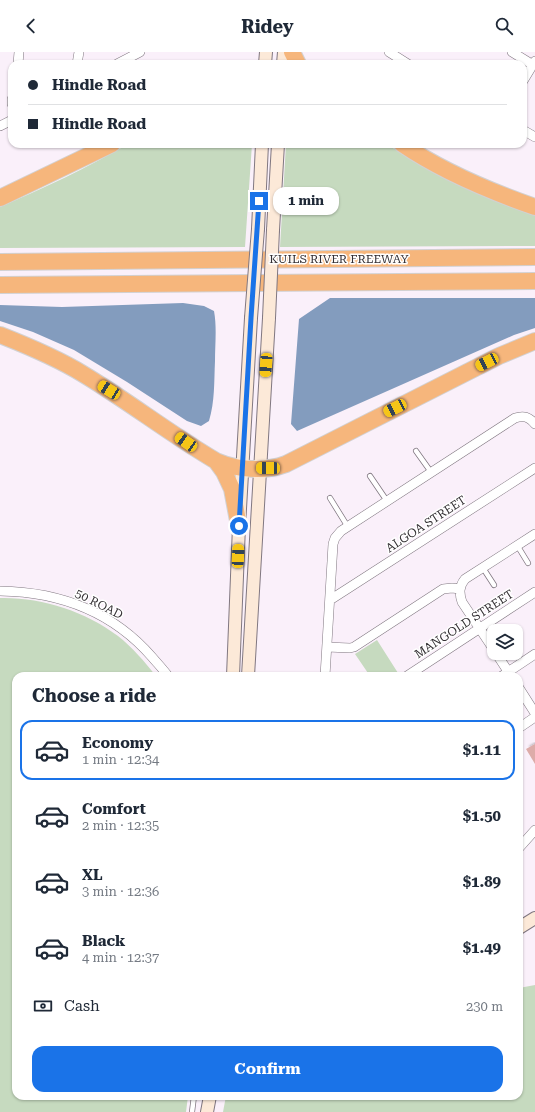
<!DOCTYPE html>
<html lang="en">
<head>
<meta charset="utf-8">
<style>
  :root { --surface:#fff; --page:#f6f6f7; --text:#1f2937; --muted:#747a83; --line:#e0e1e3; --accent:#1a73e8 }
  body { margin:0; font-family:"Roboto Serif",serif; background:var(--page); color:var(--text); height:100vh; display:flex; flex-direction:column; font-size:15px; white-space:nowrap }
  * { box-sizing:border-box; margin:0 }
  p { font-size:13px; color:var(--muted) }
  .icon { flex:none; width:22px; height:22px; fill:none; stroke:currentColor; stroke-width:2; stroke-linecap:round; stroke-linejoin:round }
  .map { position:relative; flex:1; overflow:hidden }
  .sheet { position:absolute; left:12px; top:620px; width:511px; height:428px; display:flex; flex-direction:column; background:var(--surface); border-radius:12px; box-shadow:0 1px 3px #0004 }
  .sheet>* { flex:none }
  .hud { position:absolute; left:8px; top:8px; width:519px; height:88px; border-radius:12px; box-shadow:0 1px 3px #0004; display:grid; align-content:center; height:88px; padding:0 20px; background:var(--surface) }
  .buttons { position:absolute; left:487px; top:572px; display:grid; gap:8px }
  .buttons a { display:grid; place-items:center; width:36px; height:36px; border-radius:8px; background:var(--surface); box-shadow:0 1px 3px #0004; font-size:20px }
  .end { position:absolute; width:18px; height:18px; margin:-9px; border:5px solid #1a73e8; background:#fff; box-shadow:0 0 0 2px #fff }
  .from { border-radius:50% }
  .bubble { position:absolute; height:28px; border-radius:12px; background:var(--surface); box-shadow:0 1px 3px #0004; font-size:13px; font-weight:700; line-height:28px; text-align:center }
  .car { position:absolute; width:12px; height:24px; margin:-12px -6px; border-radius:5px; box-shadow:0 0 3px 1px #0007; background:linear-gradient(#f5c518 24%,#345 0 40%,#f5c518 0 76%,#345 0 86%,#f5c518 0) }
  .hud b { display:flex; align-items:center; gap:14px; height:38px; font-size:15px }
  .hud b+b { border-top:1px solid var(--line) }
  .hud i { width:10px; height:10px; background:var(--text) }
  ul { padding:0; list-style:none }
  li { display:flex; align-items:center; gap:12px; height:60px; margin:0 8px 6px; padding:0 12px; border:2px solid transparent; border-radius:12px }
  li div { flex:1 }
  li b { display:block; font-size:15px }
  li em { font-style:normal; font-weight:700 }
  li.active { border-color:var(--accent) }
  li>.icon { width:36px; height:36px; stroke-width:1.5 }
  h2 { padding:0 20px; font-size:18px; line-height:48px }
  .pay { display:flex; align-items:center; gap:10px; height:44px; padding:0 20px; font-size:15px }
  .pay p { margin-inline-start:auto }
  .cta { display:flex; gap:8px; margin-top:auto; padding:8px 20px }
  .cta a { flex:1; height:46px; border-radius:12px; background:var(--accent); color:#fff; font-size:16px; font-weight:700; line-height:46px; text-align:center }
  header { display:flex; justify-content:space-between; align-items:center; height:52px; padding:0 20px; background:var(--surface); font-size:18px; font-weight:700 }
  .map>svg:first-child { display:block }
</style>
</head>
<body>
<header><svg class="icon" aria-label="back" viewBox="0 0 24 24"><path d="M15 5l-7 7 7 7"/></svg>Ridey<svg class="icon" aria-label="search" viewBox="0 0 24 24"><circle cx="10" cy="10" r="6"/><path d="M15 15l6 6"/></svg></header>
<div class="map">
<svg width="535" height="1060" viewBox="0 0 535 1060">
  <defs>
    <filter id="shadow"><feDropShadow dx="3" dy="-3" stdDeviation="1" flood-color="#0004"/></filter>
  </defs>
  <rect width="100%" height="100%" fill="#faf0fa"/>
  <!-- green -->
  <path fill="#c6dabf" d="M128,92H252L245,195L0,196V155C44,136 87,116 128,92Z
    M286,92H386L414,108L535,163V194L280,195Z
    M0,546C41,545 85,559 118,584C132,595 145,610 156,624H16V1044H188L186,1060H0Z
    M377,588L398,621L393,624H370L355,602Z
    M535,933V1060H223L226,1044H519V936Z"/>
  <!-- water -->
  <path fill="#839cbe" d="M330,246H535V276L514,283L297,379L291,372L299,267Z
    M183,251L204,254L214,259C217,275 215,293 215,309C214,330 215,349 209,369L201,374L187,369L127,330L74,298L33,280L0,269V253L62,255Z"/>
  <!-- building -->
  <path fill="#ddaca9" filter="url(#shadow)" d="M535,692V712L526,697Z"/>
  <g fill="none" stroke-linecap="round" stroke-linejoin="round">
    <!-- lane casing -->
    <g stroke="#807780" stroke-width="6">
      <path id="lane" d="M416,399L431,420
        M370,424L387,449
        M330,446L348,475
        M517,493L528,511
        M483,516L494,533
        M192,1060L194,1044"/>
    </g>
    <!-- street casing -->
    <g stroke="#807780" stroke-width="10">
      <path id="street" d="M389,0L408,12
        M512,0L533,13
        M18,12L19,0
        M77,12L79,0
        M117,12L140,0
        M523,29L535,9
        M12,47V52
        M0,74L12,68
        M523,78L535,85
        M0,539C60,540 112,559 152,605C157,611 163,617 168,624
        M330,548L535,416
        M327,595L350,596L354,595L443,537L452,536L460,537
        M494,598L462,550C459,541 459,534 465,527L535,482
        M496,601L511,624
        M325,624L332,509L333,492L335,486L341,479L515,366C524,363 529,365 535,372
        M407,624L535,540
        M502,624L535,602
        M519,636L535,661
        M519,676L535,665
        M519,796L535,778"/>
    </g>
    <!-- secondary casing -->
    <g stroke="#807780" stroke-width="14">
      <path id="secondary" d="M265,12L266,0
        M283,12L284,0
        M258,177L262,92
        M273,178L278,92
        M233,624L239,474L251,266
        M248,624L269,266
        M519,876L535,866
        M207,1060L210,1044"/>
    </g>
    <!-- highway casing -->
    <g stroke="#d2d1d2" stroke-width="18">
      <path id="highway" d="M292,0L298,12
        M402,92C443,120 489,139 535,155
        M0,146L112,92
        M0,210L535,205
        M0,233L535,229
        M0,283C28,294 57,306 83,322C128,349 170,382 216,409C237,418 265,420 286,412L499,304L535,289
        M216,409L224,420L232,437L239,474"/>
    </g>
    <!-- lane -->
    <use href="#lane" stroke="#fff" stroke-width="4.5"/>
    <!-- street -->
    <use href="#street" stroke="#fff" stroke-width="9"/>
    <!-- secondary -->
    <use href="#secondary" stroke="#fce9d8" stroke-width="12"/>
    <!-- highway -->
    <use href="#highway" stroke="#f6b67c" stroke-width="16"/>
    <!-- secondary-bridge casing -->
    <g stroke="#807780" stroke-width="14" stroke-linecap="butt">
      <path id="secondary-bridge" d="M251,266L258,177
        M269,266L273,178"/>
    </g>
    <!-- secondary-bridge -->
    <use href="#secondary-bridge" stroke="#fce9d8" stroke-width="12"/>
  </g>
  <g fill="none" stroke-linecap="round" stroke-linejoin="round">
    <!-- route -->
    <path stroke="#1a73e8" stroke-width="5" d="M239,474L251,266L259,149"/>
  </g>
  <g text-anchor="middle" stroke-width="3" stroke-linejoin="round" paint-order="stroke">
    <!-- street labels -->
    <g font-size="12" fill="#332f33" stroke="#fff">
      <text x="339" y="211">KUILS RIVER FREEWAY</text>
      <text transform="translate(426 472) rotate(-33)" y="4">ALGOA STREET</text>
      <text transform="translate(99 552) rotate(27)" y="4">50 ROAD</text>
      <text transform="translate(464 572) rotate(-33)" y="4">MANGOLD STREET</text>
    </g>
  </g>
</svg>
<div class="buttons">
<a><svg class="icon" aria-label="layers" viewBox="0 0 24 24"><path d="M12 4l9 5-9 5-9-5zM3 14l9 5 9-5"/></svg></a>
</div>
<i class="end from" style="left:239px;top:474px"></i>
<i class="end" style="left:259px;top:149px"></i>
<div class="bubble" style="left:273px;top:135px;width:66px">1 min</div>
<i class="car" style="left:487px;top:310px;rotate:243deg"></i>
<i class="car" style="left:266px;top:313px;rotate:184deg"></i>
<i class="car" style="left:109px;top:338px;rotate:302deg"></i>
<i class="car" style="left:395px;top:356px;rotate:243deg"></i>
<i class="car" style="left:186px;top:390px;rotate:304deg"></i>
<i class="car" style="left:268px;top:416px;rotate:271deg"></i>
<i class="car" style="left:238px;top:504px;rotate:2deg"></i>
<div class="hud">
<b><i class="from"></i>Hindle Road</b>
<b><i></i>Hindle Road</b>
</div>
<section class="sheet">
<h2>Choose a ride</h2>
<ul>
<li class="active"><svg class="icon" aria-label="car" viewBox="0 0 24 24"><path d="M5 17H2v-5l4-1 3-4h7l3 4 3 1v5h-3M9 17h6M6 11h13"/><circle cx="7" cy="17" r="2"/><circle cx="17" cy="17" r="2"/></svg><div><b>Economy</b><p>1 min · 12:34</p></div><em>$1.11</em></li>
<li><svg class="icon" aria-label="car" viewBox="0 0 24 24"><path d="M5 17H2v-5l4-1 3-4h7l3 4 3 1v5h-3M9 17h6M6 11h13"/><circle cx="7" cy="17" r="2"/><circle cx="17" cy="17" r="2"/></svg><div><b>Comfort</b><p>2 min · 12:35</p></div><em>$1.50</em></li>
<li><svg class="icon" aria-label="car" viewBox="0 0 24 24"><path d="M5 17H2v-5l4-1 3-4h7l3 4 3 1v5h-3M9 17h6M6 11h13"/><circle cx="7" cy="17" r="2"/><circle cx="17" cy="17" r="2"/></svg><div><b>XL</b><p>3 min · 12:36</p></div><em>$1.89</em></li>
<li><svg class="icon" aria-label="car" viewBox="0 0 24 24"><path d="M5 17H2v-5l4-1 3-4h7l3 4 3 1v5h-3M9 17h6M6 11h13"/><circle cx="7" cy="17" r="2"/><circle cx="17" cy="17" r="2"/></svg><div><b>Black</b><p>4 min · 12:37</p></div><em>$1.49</em></li>
</ul>
<div class="pay"><svg class="icon" aria-label="cash" viewBox="0 0 24 24"><path d="M3 7h18v10H3z"/><circle cx="12" cy="12" r="2"/></svg>Cash<p>230 m</p></div>
<div class="cta"><a>Confirm</a></div>
</section>
</div>
</body>
</html>
